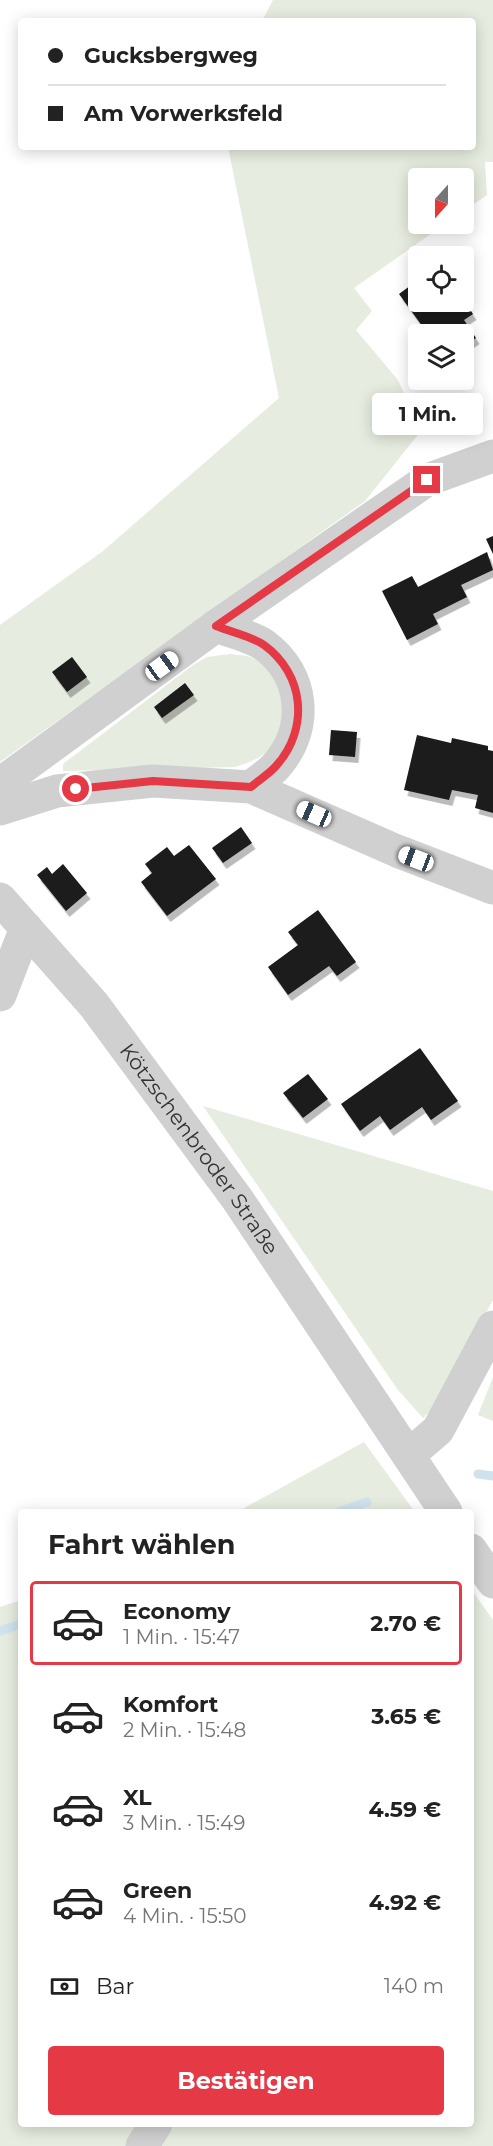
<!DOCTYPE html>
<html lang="de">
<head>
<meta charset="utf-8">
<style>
  :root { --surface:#fff; --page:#f2f2f2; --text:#222; --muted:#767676; --line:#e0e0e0; --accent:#e63946 }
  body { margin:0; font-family:Montserrat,sans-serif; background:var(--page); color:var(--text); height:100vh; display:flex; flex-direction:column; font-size:22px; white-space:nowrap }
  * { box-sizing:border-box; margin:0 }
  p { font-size:20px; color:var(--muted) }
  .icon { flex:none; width:33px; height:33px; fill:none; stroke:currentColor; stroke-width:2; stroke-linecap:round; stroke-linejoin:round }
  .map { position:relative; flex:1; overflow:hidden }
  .side { position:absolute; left:18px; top:1509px; width:456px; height:618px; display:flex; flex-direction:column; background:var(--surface); border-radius:6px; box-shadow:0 3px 15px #0003 }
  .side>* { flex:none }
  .guide { position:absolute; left:18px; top:18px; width:458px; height:132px; border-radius:6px; box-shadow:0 3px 15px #0003; display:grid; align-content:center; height:132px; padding:0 30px; background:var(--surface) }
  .needle { width:39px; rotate:201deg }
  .controls { position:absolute; left:408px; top:168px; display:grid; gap:12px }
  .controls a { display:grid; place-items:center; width:66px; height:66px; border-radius:6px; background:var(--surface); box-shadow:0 3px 15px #0003; font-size:30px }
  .end { position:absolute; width:27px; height:27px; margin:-14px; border:8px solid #e63946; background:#fff; box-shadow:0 0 0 3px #fff }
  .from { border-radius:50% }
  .bubble { position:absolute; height:42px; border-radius:6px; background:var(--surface); box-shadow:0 3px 15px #0003; font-size:20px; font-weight:700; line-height:42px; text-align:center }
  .car { position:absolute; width:18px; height:36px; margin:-18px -9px; border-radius:8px; box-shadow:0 0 4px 2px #0007; background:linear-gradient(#fff 24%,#345 0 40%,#fff 0 76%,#345 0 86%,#fff 0) }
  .guide b { display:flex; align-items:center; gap:21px; height:57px; font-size:22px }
  .guide b+b { border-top:2px solid var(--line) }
  .guide i { width:15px; height:15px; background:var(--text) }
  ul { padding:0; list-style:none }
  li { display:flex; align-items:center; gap:18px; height:84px; margin:0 12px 9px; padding:0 18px; border:3px solid transparent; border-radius:6px }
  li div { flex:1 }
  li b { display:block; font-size:22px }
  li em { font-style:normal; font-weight:700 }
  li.current { border-color:var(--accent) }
  li>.icon { width:54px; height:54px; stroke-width:1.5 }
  h2 { padding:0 30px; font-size:27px; line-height:72px }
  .pay { display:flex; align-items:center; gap:15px; height:66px; padding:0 30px; font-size:22px }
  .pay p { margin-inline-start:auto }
  .button { display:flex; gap:12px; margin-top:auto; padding:12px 30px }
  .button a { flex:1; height:69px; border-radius:6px; background:var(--accent); color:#fff; font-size:24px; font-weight:700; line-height:69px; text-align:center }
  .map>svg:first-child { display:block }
</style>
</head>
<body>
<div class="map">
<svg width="493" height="2146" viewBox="0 0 493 2146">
  <defs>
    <filter id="shadow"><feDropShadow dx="3.5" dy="6" stdDeviation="0" flood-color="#0004"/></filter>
  </defs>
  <rect width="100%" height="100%" fill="#fff"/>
  <!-- green -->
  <path fill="#e6ecdf" d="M273,0H493V162H485L487,195L464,211V178H418V224H445L354,288L372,311L356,330L398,380L421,431L365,501L0,762V625L103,551L279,398L228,147H472V21H262Z
    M230,654C237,655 246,655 253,658C285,671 293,723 271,747C261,759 249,762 235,767L63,771V764L193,665L207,657Z
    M203,1106L493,1191V1300L436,1405L423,1418L398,1390Z
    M493,1377V1421L478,1415Z
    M364,1442L415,1512H237Z
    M471,1589L493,1620V2146H0V1607L21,1600V2124H471Z"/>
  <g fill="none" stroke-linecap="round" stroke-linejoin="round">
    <!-- stream -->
    <path stroke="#cfe2ee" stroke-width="9" d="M478,1474L493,1476
      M338,1512L367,1502
      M0,1631L21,1624"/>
  </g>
  <!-- building -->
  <path fill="#1a1a1a" filter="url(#shadow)" d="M418,280V302H455L459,307L465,302L473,314L464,320L476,338L464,347V334H428L399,294Z
    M493,536V554L486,539Z
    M487,552L493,570L461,585L467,597L433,614L438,624L407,640L382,591L412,576L418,587Z
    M72,657L87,677L67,692L52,672Z
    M185,683L194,695L162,718L154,707Z
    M331,730L357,732L355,757L329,755Z
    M417,735L451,743L452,738L488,746V750L493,751V813L475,808L478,795L452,790L449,800L404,790Z
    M241,827L252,843L223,863L212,848Z
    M189,845L216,879L167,916L141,882L152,873L145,864L167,847L174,856Z
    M63,864L87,893L66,911L37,875L47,867L52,874Z
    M318,910L356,962L337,976L329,966L288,995L268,967L298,945L288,932Z
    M420,1048L458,1101L431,1120L422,1107L390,1130L380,1116L360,1131L341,1104Z
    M308,1074L328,1099L303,1118L283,1093Z"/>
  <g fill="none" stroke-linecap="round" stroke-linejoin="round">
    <!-- minor -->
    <g stroke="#d0d0d0" stroke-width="33">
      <path d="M216,626C231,632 251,636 264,645C304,674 310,728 276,766C269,774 259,780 251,787"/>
      <path d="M0,784L216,626L427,480L493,456"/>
      <path d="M0,809L57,791L153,781L251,787L397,851L493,888"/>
      <path id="s1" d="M0,899L94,1005L238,1200L446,1512"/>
      <path d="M0,995L26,928"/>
      <path d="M410,1454L438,1430L493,1327"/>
      <path d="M471,1550L493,1582"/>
      <path d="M142,2146L156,2124"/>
    </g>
  </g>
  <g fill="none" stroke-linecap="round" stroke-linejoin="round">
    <!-- route -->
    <path stroke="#e63946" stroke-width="8" d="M76,789L153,781L251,787C259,780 269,774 276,766C310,728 304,674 264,645C251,636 231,632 216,626L427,480"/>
  </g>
  <g text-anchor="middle" stroke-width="6" stroke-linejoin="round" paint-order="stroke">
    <!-- street labels -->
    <g font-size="21" fill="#333" stroke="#fff">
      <text dy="7" stroke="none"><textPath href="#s1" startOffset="320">Kötzschenbroder Straße</textPath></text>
    </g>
  </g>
</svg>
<div class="controls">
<a><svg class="needle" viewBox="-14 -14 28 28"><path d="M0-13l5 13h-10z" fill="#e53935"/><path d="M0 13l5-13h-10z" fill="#767676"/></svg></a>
<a><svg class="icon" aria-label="locate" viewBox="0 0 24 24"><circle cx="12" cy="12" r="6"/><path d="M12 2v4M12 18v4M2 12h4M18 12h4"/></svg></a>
<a><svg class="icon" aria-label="layers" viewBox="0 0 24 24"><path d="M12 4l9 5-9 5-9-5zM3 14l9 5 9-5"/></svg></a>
</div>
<i class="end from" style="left:76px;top:789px"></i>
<i class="end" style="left:427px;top:480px"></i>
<div class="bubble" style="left:372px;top:393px;width:111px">1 Min.</div>
<i class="car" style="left:162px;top:666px;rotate:54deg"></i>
<i class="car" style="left:314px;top:814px;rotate:294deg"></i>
<i class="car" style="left:416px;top:859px;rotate:291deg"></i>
<div class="guide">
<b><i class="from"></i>Gucksbergweg</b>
<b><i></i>Am Vorwerksfeld</b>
</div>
<section class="side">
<h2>Fahrt wählen</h2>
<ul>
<li class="current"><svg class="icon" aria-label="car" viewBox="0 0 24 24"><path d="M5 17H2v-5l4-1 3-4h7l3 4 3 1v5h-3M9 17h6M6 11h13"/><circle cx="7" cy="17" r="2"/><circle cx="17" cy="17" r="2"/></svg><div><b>Economy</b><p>1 Min. · 15:47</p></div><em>2.70 €</em></li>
<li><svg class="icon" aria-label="car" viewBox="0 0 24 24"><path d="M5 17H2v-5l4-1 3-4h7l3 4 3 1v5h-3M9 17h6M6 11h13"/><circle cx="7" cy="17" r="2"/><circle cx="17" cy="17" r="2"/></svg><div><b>Komfort</b><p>2 Min. · 15:48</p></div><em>3.65 €</em></li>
<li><svg class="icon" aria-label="car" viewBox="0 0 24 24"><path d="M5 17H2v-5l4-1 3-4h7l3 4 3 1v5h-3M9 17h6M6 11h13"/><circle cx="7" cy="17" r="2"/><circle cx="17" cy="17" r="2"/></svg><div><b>XL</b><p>3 Min. · 15:49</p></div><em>4.59 €</em></li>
<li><svg class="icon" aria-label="car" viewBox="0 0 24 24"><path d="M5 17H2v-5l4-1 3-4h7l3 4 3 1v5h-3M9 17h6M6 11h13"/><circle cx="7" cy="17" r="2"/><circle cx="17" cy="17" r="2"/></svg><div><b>Green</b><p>4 Min. · 15:50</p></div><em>4.92 €</em></li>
</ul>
<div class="pay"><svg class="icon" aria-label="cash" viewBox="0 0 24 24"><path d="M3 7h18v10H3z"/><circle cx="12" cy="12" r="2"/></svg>Bar<p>140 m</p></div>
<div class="button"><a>Bestätigen</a></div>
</section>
</div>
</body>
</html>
